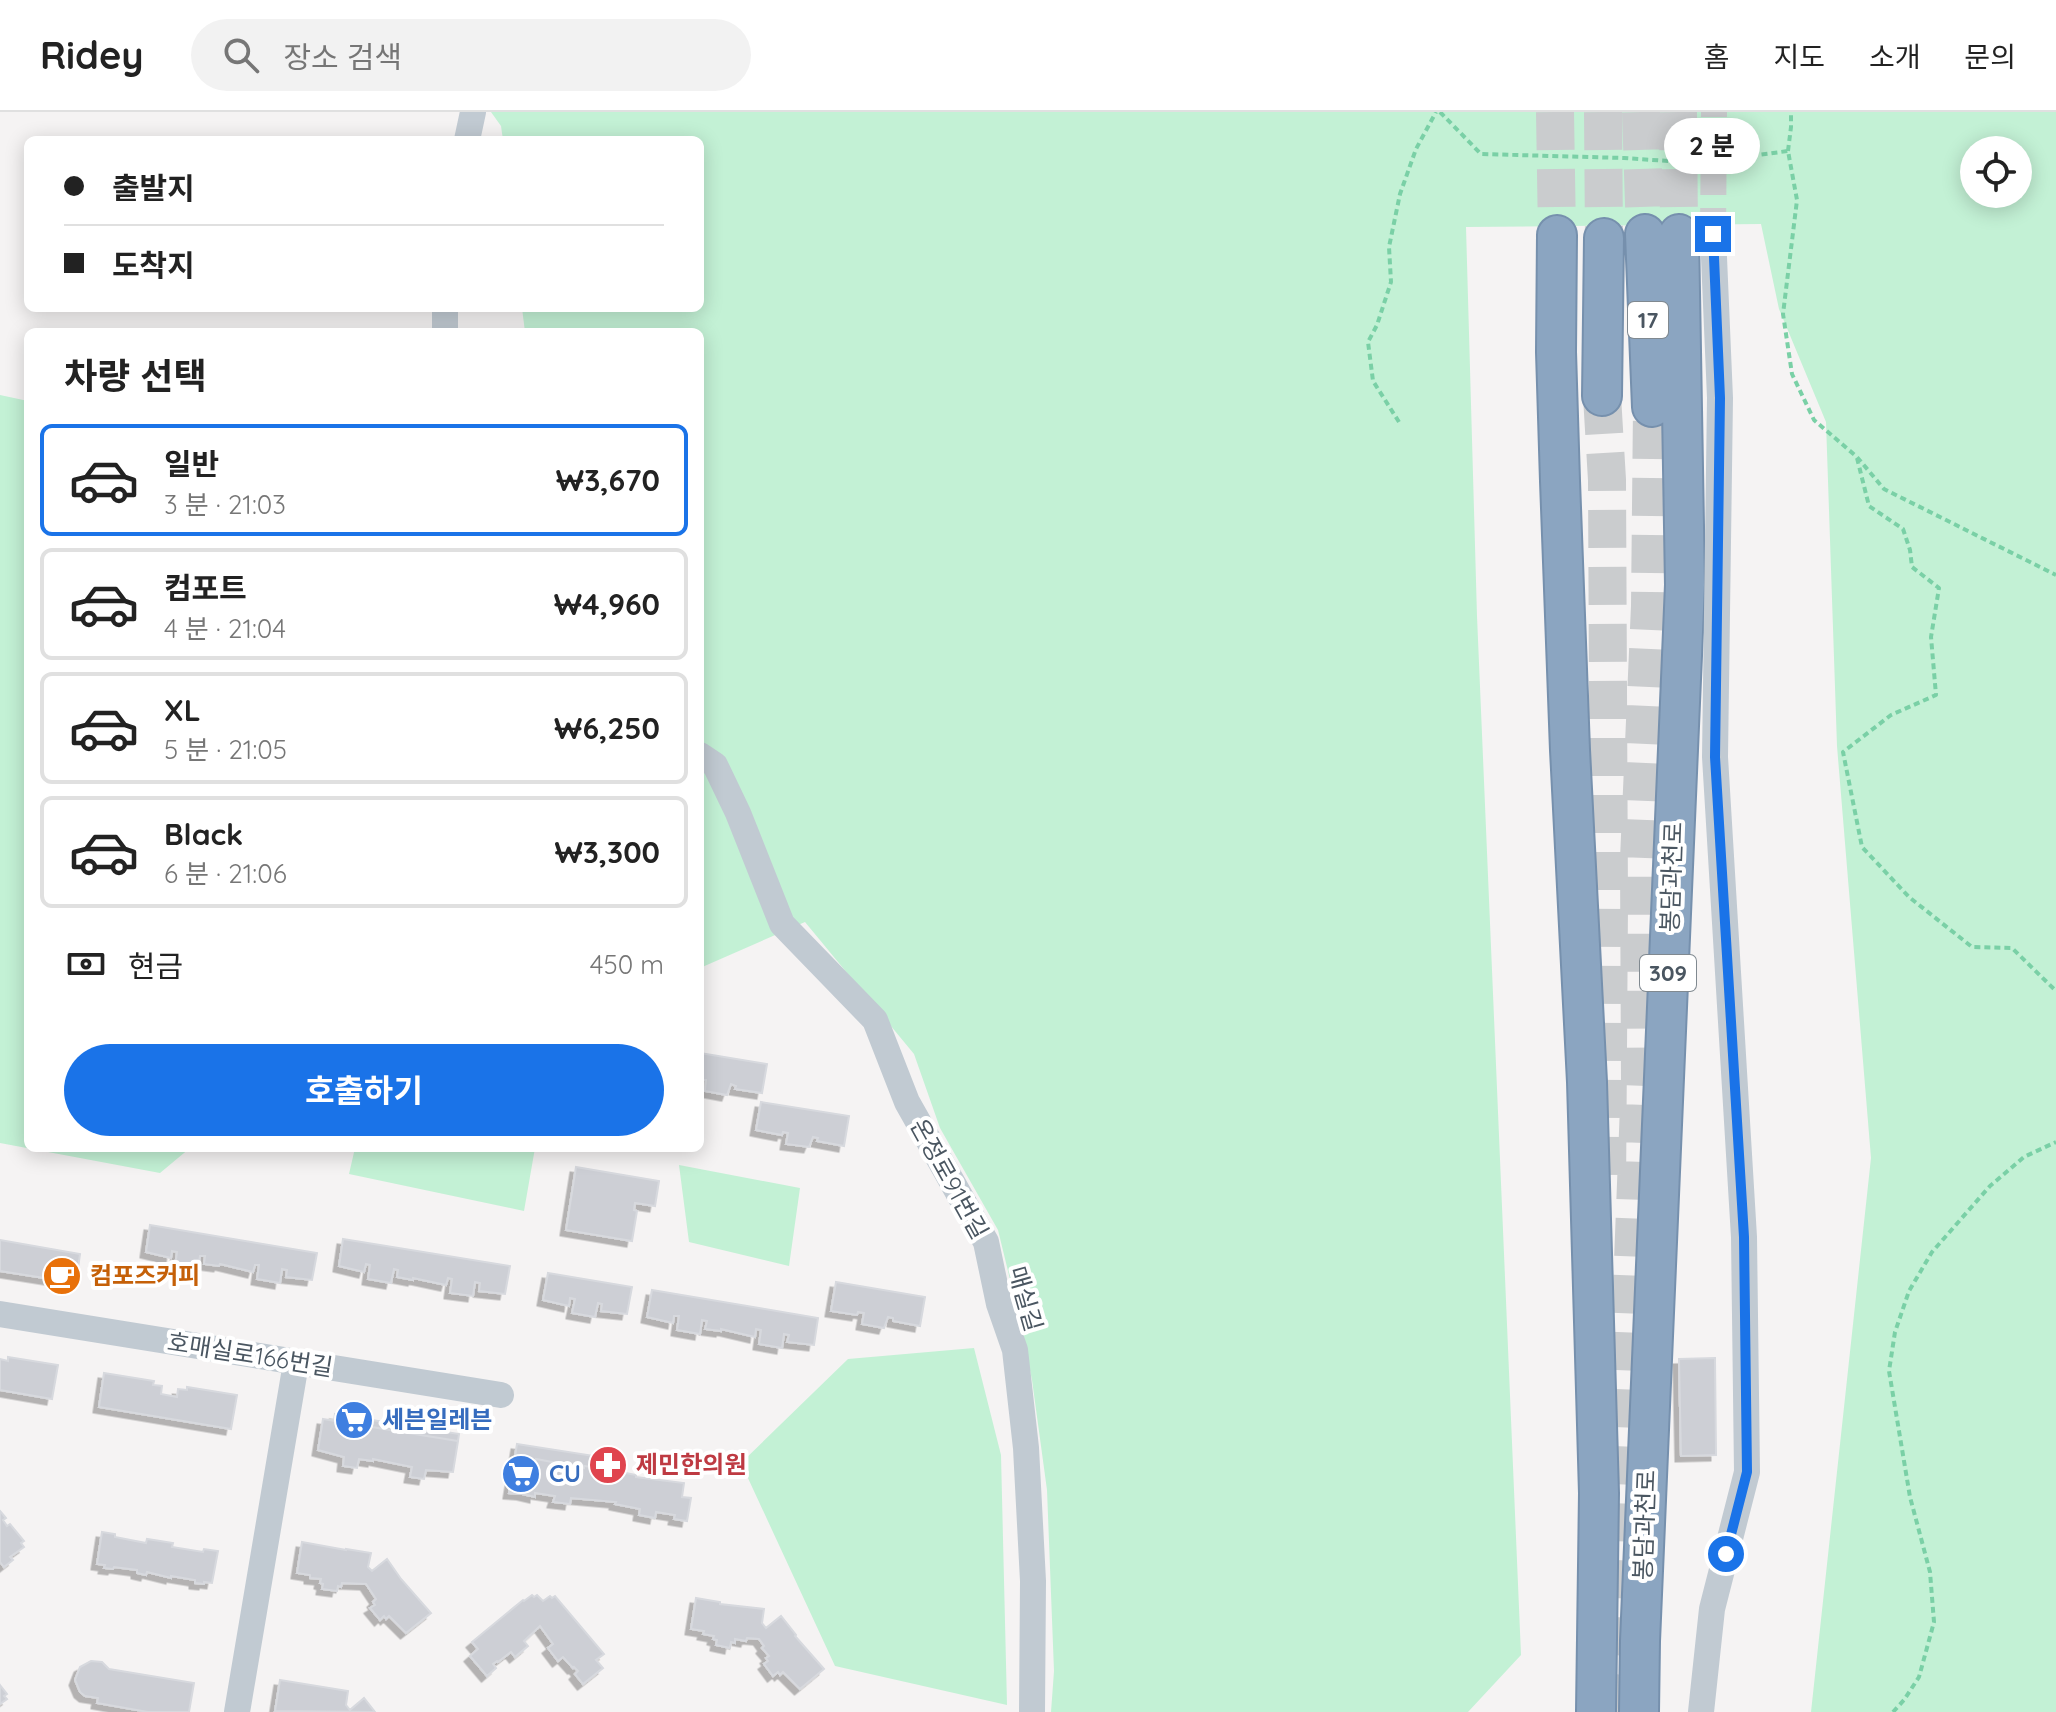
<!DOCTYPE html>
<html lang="ko">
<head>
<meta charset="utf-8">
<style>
  :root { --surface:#fff; --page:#f2f2f2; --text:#222; --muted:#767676; --line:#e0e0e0; --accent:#1a73e8 }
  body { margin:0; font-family:Quicksand,"Noto Sans KR",sans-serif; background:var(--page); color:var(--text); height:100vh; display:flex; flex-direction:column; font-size:30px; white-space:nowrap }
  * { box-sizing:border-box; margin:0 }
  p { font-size:26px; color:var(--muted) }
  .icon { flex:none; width:44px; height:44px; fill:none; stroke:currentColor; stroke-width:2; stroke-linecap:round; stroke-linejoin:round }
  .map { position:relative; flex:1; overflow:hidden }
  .details { position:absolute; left:24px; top:216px; width:680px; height:824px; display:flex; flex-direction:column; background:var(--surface); border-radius:12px; box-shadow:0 4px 20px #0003 }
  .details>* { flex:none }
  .guide { position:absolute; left:24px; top:24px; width:680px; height:176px; border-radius:12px; box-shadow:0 4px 20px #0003; display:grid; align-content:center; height:176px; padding:0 40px; background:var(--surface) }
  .buttons { position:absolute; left:1960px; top:24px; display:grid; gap:16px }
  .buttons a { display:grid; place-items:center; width:72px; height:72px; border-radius:50%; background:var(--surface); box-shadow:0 4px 20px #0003; font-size:40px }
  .end { position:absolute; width:36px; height:36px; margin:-18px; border:10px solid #1a73e8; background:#fff; box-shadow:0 0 0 4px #fff }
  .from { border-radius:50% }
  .bubble { position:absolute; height:56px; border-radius:28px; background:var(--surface); box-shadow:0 4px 20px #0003; font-size:26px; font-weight:700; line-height:56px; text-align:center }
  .guide b { display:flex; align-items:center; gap:28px; height:76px; font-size:30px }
  .guide b+b { border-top:2px solid var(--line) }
  .guide i { width:20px; height:20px; background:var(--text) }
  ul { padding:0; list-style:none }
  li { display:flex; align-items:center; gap:24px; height:112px; margin:0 16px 12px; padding:0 24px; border:4px solid var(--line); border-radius:12px }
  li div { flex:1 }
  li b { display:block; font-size:30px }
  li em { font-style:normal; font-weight:700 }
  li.current { border-color:var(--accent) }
  li>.icon { width:72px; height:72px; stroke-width:1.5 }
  h2 { padding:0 40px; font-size:36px; line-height:96px }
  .pay { display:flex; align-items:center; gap:20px; height:88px; padding:0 40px; font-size:30px }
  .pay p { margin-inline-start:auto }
  .primary-button { display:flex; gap:16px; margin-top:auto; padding:16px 40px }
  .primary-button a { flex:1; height:92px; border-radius:48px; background:var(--accent); color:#fff; font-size:32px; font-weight:700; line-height:92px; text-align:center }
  header { display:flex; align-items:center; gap:48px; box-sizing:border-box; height:112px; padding:0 40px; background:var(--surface); border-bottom:2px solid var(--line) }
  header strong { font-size:38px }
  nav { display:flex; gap:44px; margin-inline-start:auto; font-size:28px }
  .search { width:560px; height:72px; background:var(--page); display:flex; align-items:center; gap:20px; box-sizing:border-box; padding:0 28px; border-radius:44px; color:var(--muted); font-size:30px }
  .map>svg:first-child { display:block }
</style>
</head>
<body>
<header>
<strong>Ridey</strong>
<div class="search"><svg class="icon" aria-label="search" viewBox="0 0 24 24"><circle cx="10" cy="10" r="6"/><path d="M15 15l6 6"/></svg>장소 검색</div>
<nav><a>홈</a><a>지도</a><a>소개</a><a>문의</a></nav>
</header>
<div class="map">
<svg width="2056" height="1600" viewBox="0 0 2056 1600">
  <defs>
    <filter id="shadow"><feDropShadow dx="-5.5" dy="5.5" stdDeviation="0" flood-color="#0004"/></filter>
  </defs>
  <rect width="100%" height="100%" fill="#f5f3f3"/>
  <!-- green -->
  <path fill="#c3f1d5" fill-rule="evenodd" d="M491,0H2056V1600H1811L1871,1046L1837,634L1826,310L1779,197L1761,112L1466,115L1477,504L1521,1543L1468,1600H1051L1054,1559L1047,1378L1032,1268L1018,1200L998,1118L940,1016L914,942L805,810L700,856V220H525L522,196H700V28H503L501,14ZM1974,38H2018V82H1974Z
    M0,283L28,289V1036H190L160,1061L0,1031Z
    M355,1036H535L524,1099L349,1062Z
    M679,1053L800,1076L789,1154L689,1130Z
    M974,1236L1001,1343L1007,1593L835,1554L741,1351L848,1247Z"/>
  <!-- building -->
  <path fill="#cdcfd5" stroke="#d7d9de" stroke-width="2" filter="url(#shadow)" d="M700,941L767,952L762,981L735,977L736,974L731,972L727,983L705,979L706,968H701L700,970Z
    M761,990L849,1004L844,1034L817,1029L818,1026L813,1025L809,1035L786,1032L788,1021L783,1020L782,1023L756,1018Z
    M576,1055L659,1069L655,1094L635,1091L634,1098L637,1099L632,1129L566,1118Z
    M150,1113L317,1141L312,1168L286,1165L287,1158L282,1157L280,1171L257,1167L259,1153H255L253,1160L220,1152L219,1154L204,1152L205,1144H200L198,1157L175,1154L177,1140L172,1139L171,1146L146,1140Z
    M343,1127L510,1154L505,1182L479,1179L480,1171L475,1170L473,1184L450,1181L452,1167L448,1166L446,1173L413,1166V1168L397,1165L398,1158L394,1157L391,1171L368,1167L370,1153L366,1152L364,1160L339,1154Z
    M0,1128L80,1142L76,1171L0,1159Z
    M548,1161L632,1175L627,1202L601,1199L602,1192L598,1191L595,1205L572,1201L575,1187L570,1186L569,1194L543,1188Z
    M836,1170L925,1185L920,1214L893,1209V1206L888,1205L884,1216L862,1212L864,1201L858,1200L857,1203L831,1199Z
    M652,1178L818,1206L814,1233L787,1230L789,1223L784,1222L782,1236L759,1232L761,1218L756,1217L755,1225L721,1217V1219L705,1217L707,1209L702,1208L700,1222L677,1218L679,1204H674L673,1211L647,1205Z
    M8,1245L58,1253L52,1287L0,1278V1247L8,1249Z
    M1715,1246L1716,1343L1681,1344L1679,1247Z
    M104,1261L154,1269L153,1273L162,1274L161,1282L177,1285L178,1277L187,1278V1275L237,1283L231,1317L99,1295Z
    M335,1302L459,1322L458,1329L334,1309Z
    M323,1307L458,1329L453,1360L426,1358L424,1367L410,1365L412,1355L373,1347V1349L359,1347L357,1356L343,1354L344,1345L318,1338Z
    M517,1332L626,1349L624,1361L621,1360V1363L598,1359L599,1356L584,1354V1356L536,1347L534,1361L525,1360L522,1382L509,1381Z
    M536,1347L584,1356V1354L599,1356L598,1359L621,1363V1360L636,1363V1365L684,1371L682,1385L691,1386L687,1409L674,1407L675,1403L656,1400L655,1406L639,1403L640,1397L615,1392L616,1390L571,1386L570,1392L553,1390L555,1384L535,1381V1385L522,1382L525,1360L534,1361Z
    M0,1399L6,1406L3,1408L7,1414L10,1412L24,1429L21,1431L24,1435L10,1445L13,1448L4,1455L0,1450Z
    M102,1420L115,1422V1425L146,1431L147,1427L173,1431L172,1435L203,1440L204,1437L218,1439L212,1471L204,1470V1472L195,1471V1468L171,1464V1466L147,1460L146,1463L137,1461V1458L114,1455L113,1457L104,1456L105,1453L97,1452Z
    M302,1430L346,1438V1437L371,1441L368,1455L372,1459L387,1447L401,1467L431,1501L406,1521L389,1504L386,1507L384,1504L380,1508L370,1496L375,1493L373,1490L376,1487L366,1472L342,1471L341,1475L338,1474L337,1479L322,1477L323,1472L320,1471L321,1467L310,1466V1463L297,1461Z
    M532,1483L534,1485L537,1483L543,1489L550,1484L552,1486L555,1484L604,1542L596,1548L603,1556L583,1572L575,1562L578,1559L574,1555L573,1556L563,1545L558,1549L548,1536L553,1532L540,1514L524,1529L528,1534L515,1545L511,1540L498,1550L497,1549L493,1552L496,1556L487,1564L470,1544L478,1537L472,1530L523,1488L524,1489Z
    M696,1486L720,1490V1492L764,1497L762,1511L766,1516L781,1504L796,1523L795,1524L824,1557L800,1577L783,1560L780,1563L778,1560L773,1564L764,1552L768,1549L766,1546L769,1544L762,1536L764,1534L759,1527L747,1526L746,1529L735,1527V1531L731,1530L730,1536L716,1533L717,1528L713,1527L714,1524L703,1522L704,1519L691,1517Z
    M91,1549L102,1550L109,1557L194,1571L189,1600H148L97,1591L98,1586L85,1584L80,1580L75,1568L80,1555Z
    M280,1568L348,1579L346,1593L350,1598L364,1586L375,1600L275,1599Z
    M0,1573L7,1582L4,1584L7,1587L0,1592Z"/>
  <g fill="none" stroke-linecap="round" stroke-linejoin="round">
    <!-- minor-tunnel -->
    <path stroke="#caccce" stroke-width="26" stroke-dasharray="26 13" stroke-linecap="butt" d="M1713,122L1714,0"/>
    <!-- highway-tunnel -->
    <path stroke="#caccce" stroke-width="38" stroke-dasharray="38 19" stroke-linecap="butt" d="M1555,0L1557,123
      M1603,0L1604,126
      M1641,0L1645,122
      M1678,0L1679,122
      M1602,284L1607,368L1609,791L1607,1081
      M1612,1600L1618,1537L1640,968L1639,747L1650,494L1652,295"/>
    <!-- highway casing -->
    <g stroke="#7690ad" stroke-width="42">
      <path id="highway" d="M1645,122L1652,295
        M1557,123L1556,240L1560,369L1570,638L1587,970L1599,1381L1596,1600
        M1602,284L1604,126
        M1639,1600L1640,1529L1685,473L1679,122"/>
    </g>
    <!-- path -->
    <path stroke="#7ad0a6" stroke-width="4" stroke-dasharray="6 4" stroke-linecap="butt" d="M1440,0L1481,42L1624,46L1698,51L1788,39L1797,88L1783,202L1792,262L1814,308L1857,345L1884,377L2056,463
      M1788,39L1791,15V0
      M1399,310L1373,269L1368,230L1377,213L1391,170L1389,135L1400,82L1416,37L1436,0
      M1857,346L1869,394L1903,417L1910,438L1912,455L1939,476L1931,525L1936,583L1891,603L1843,640L1862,735L1909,785L1972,835L2012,836L2056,879
      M1893,1600L1904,1588L1919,1565L1934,1510L1930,1460L1910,1385L1889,1259L1895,1220L1909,1179L1932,1140L1990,1074L2024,1045L2056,1030"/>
    <!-- minor -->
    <path stroke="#c1cad2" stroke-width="26" d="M467,28L473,0
      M445,196V220
      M700,643L715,653L738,701L782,812L875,908L907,990L986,1130L999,1192L1015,1238L1026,1336L1033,1469L1032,1600
      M0,1202L501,1283
      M237,1600L296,1251
      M1701,1600L1712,1497L1747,1360L1744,1125L1715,645L1720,286L1713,122"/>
    <!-- highway -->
    <use href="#highway" stroke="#8ba5c1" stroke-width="38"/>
  </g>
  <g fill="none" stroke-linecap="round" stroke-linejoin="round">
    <!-- route -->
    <path stroke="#1a73e8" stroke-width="10" d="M1713,122L1720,286L1715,645L1744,1125L1747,1360L1726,1442"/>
  </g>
  <!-- icons -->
  <defs>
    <g id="cafe-disc" transform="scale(2)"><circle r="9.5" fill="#e8710a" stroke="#fff"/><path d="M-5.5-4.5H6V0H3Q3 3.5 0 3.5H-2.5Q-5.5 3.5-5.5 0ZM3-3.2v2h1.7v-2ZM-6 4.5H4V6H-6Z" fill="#fff"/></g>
    <g id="supermarket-disc" transform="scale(2)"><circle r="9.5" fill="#3f7fe0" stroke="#fff"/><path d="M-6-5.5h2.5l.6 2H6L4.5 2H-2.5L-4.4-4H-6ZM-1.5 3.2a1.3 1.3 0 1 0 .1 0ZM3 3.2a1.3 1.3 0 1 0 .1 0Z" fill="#fff"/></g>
    <g id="pharmacy-disc" transform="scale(2)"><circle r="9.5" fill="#e0444e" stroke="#fff"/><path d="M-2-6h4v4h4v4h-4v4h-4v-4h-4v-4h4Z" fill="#fff"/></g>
  </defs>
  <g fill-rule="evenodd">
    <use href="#cafe-disc" x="62" y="1164"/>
    <use href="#supermarket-disc" x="354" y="1308"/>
    <use href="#pharmacy-disc" x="608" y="1353"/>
    <use href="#supermarket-disc" x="521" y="1362"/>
  </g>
  <g text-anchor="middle" stroke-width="8" stroke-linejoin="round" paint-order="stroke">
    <!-- shield labels -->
    <g fill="#fff" stroke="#808990" stroke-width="2">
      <rect x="1628" y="190" width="40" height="36" rx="6"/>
      <rect x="1640" y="843" width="56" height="36" rx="6"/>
    </g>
    <g font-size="22" font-weight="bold" fill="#4a5661">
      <text x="1648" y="216">17</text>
      <text x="1668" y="869">309</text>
    </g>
    <!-- street labels -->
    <g font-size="24" fill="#4a5661" stroke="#fff">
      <text transform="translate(1672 765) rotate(-88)" y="8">봉담과천로</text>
      <text transform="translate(949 1067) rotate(61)" y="8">온정로91번길</text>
      <text transform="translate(1025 1187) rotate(74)" y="8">매실길</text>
      <text transform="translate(250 1243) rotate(9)" y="8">호매실로166번길</text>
      <text transform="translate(1645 1413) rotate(-88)" y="8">봉담과천로</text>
    </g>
    <!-- food labels -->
    <g font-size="24" font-weight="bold" fill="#c56008" stroke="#fff" text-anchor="start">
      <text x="90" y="1172">컴포즈커피</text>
    </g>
    <!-- shop labels -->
    <g font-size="24" font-weight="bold" fill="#366cbe" stroke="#fff" text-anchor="start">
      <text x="382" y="1316">세븐일레븐</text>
      <text x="549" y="1370">CU</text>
    </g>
    <!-- health labels -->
    <g font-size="24" font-weight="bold" fill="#be3a42" stroke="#fff" text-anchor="start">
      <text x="636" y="1361">제민한의원</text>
    </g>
  </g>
</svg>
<div class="buttons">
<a><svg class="icon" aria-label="locate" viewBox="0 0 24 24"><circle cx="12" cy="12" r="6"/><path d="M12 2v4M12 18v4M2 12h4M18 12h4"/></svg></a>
</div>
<i class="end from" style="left:1726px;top:1442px"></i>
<i class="end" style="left:1713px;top:122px"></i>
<div class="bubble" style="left:1664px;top:6px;width:96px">2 분</div>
<div class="guide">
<b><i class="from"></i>출발지</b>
<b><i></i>도착지</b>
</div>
<section class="details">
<h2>차량 선택</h2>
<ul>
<li class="current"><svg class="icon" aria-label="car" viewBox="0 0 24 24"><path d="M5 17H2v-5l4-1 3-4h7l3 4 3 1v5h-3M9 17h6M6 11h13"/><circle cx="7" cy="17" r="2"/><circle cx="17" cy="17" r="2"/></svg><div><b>일반</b><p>3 분 · 21:03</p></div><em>₩3,670</em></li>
<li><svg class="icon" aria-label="car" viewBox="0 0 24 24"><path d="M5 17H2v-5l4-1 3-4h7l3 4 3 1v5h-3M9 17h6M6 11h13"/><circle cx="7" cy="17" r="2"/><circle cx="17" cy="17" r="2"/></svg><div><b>컴포트</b><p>4 분 · 21:04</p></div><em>₩4,960</em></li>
<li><svg class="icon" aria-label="car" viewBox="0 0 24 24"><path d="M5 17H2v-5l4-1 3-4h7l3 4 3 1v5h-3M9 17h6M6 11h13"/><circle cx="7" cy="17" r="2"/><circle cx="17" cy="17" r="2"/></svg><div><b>XL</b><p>5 분 · 21:05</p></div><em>₩6,250</em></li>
<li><svg class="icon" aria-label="car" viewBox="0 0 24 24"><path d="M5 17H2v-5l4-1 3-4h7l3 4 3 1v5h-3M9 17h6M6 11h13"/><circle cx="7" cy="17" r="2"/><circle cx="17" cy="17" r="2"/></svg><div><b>Black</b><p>6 분 · 21:06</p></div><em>₩3,300</em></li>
</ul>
<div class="pay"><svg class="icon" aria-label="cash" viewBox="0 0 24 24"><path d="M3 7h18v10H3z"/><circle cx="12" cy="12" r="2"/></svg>현금<p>450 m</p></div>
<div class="primary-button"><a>호출하기</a></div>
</section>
</div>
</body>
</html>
